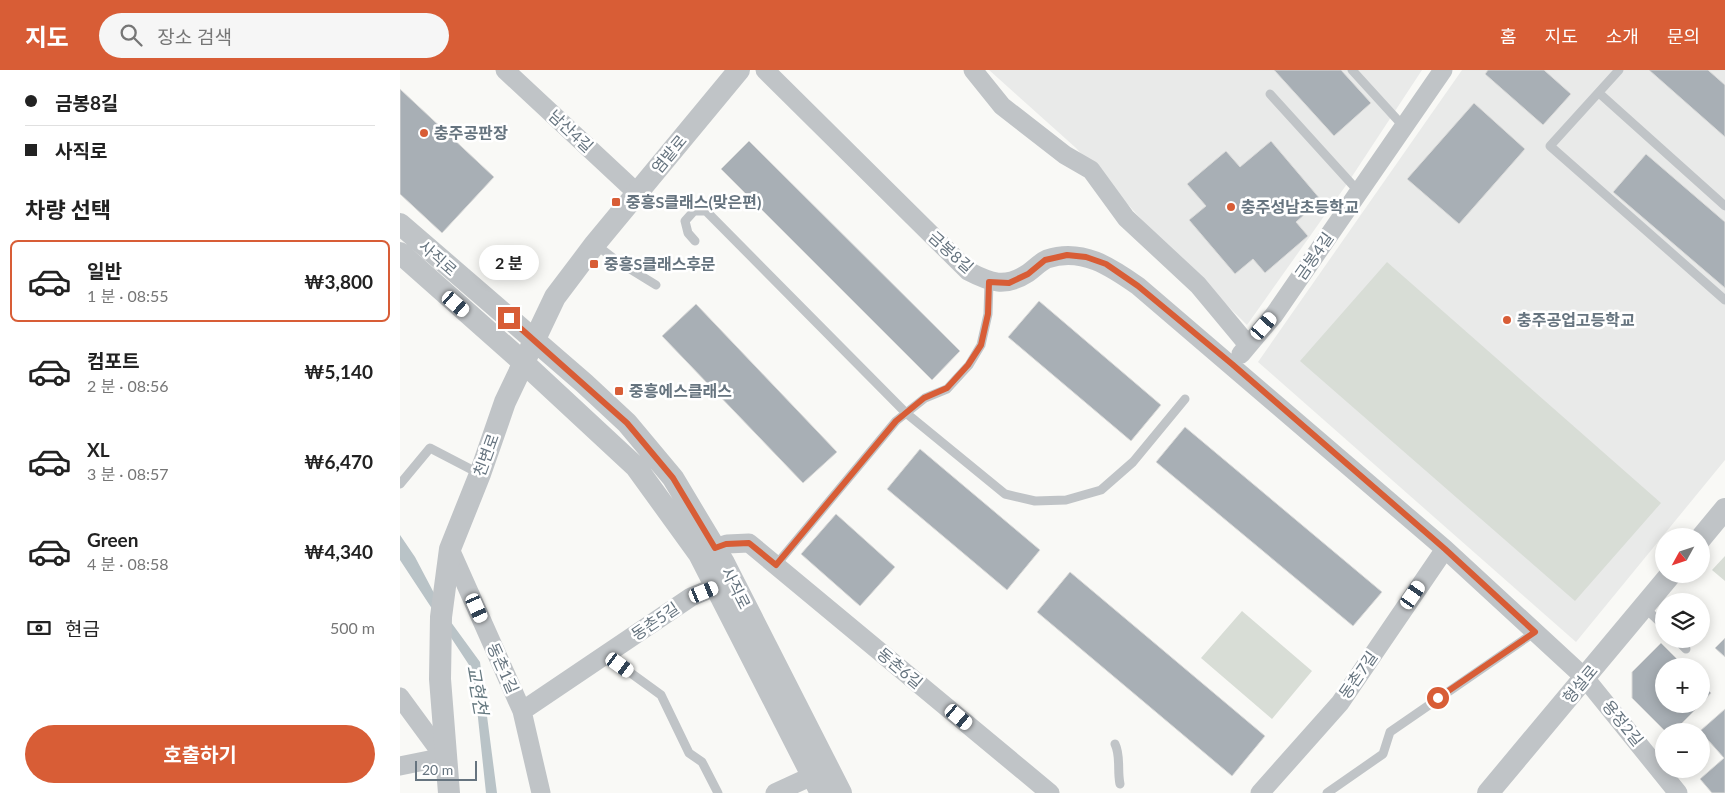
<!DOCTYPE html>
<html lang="ko">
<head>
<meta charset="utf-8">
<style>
  :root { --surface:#fff; --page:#f6f6f6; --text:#222; --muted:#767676; --line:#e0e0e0; --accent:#d85d36 }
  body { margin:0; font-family:Lato,"Noto Sans KR",sans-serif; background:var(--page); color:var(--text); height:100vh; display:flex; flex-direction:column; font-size:19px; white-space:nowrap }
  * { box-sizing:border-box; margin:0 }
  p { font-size:16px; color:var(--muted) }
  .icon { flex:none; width:28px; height:28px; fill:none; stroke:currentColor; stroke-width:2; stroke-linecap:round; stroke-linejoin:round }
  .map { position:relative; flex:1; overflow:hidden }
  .sheet { display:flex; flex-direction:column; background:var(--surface); width:400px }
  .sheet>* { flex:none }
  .hud { display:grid; align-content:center; height:110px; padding:0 25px; background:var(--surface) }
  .needle { width:32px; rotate:230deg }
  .controls { position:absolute; left:1255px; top:458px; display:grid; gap:10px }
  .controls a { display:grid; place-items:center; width:55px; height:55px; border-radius:50%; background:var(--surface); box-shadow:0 2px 12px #0003; font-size:25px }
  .scale { position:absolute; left:15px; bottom:12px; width:62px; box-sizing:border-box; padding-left:5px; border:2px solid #66747f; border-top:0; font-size:14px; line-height:18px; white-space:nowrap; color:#66747f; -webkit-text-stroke:4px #fff; paint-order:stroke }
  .end { position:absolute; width:22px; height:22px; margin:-11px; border:6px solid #d85d36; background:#fff; box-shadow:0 0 0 2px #fff }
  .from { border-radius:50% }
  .bubble { position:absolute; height:35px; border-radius:18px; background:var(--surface); box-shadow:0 2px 12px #0003; font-size:16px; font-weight:700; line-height:35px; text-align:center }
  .car { position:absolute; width:15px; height:30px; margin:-15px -8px; border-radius:6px; box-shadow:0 0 4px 1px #0007; background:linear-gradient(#fff 24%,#345 0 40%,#fff 0 76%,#345 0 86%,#fff 0) }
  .hud b { display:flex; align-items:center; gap:18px; height:48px; font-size:19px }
  .hud b+b { border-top:1px solid var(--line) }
  .hud i { width:12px; height:12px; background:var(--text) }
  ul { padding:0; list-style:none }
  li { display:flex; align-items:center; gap:15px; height:82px; margin:0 10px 8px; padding:0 15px; border:2px solid transparent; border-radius:8px }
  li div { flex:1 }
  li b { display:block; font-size:19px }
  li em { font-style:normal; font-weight:700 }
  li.active { border-color:var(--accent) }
  li>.icon { width:45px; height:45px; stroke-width:1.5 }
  h2 { padding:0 25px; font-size:22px; line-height:60px }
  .pay { display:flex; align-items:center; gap:12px; height:55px; padding:0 25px; font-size:19px }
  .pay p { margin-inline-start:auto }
  .button { display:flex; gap:10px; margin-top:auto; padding:10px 25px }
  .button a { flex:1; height:58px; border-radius:30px; background:var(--accent); color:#fff; font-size:20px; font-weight:700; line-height:58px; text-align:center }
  header { display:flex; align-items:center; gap:30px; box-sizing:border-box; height:70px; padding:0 25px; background:var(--accent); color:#fff }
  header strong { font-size:24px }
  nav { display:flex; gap:28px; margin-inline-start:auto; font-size:18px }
  .search { width:350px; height:45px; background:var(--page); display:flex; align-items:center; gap:12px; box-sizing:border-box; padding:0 18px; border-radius:28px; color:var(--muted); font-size:19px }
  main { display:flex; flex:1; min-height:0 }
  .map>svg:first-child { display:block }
</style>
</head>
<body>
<header>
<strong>지도</strong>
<div class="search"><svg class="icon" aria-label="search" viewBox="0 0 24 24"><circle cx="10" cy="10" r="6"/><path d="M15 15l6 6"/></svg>장소 검색</div>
<nav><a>홈</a><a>지도</a><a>소개</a><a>문의</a></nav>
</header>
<main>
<section class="sheet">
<div class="hud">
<b><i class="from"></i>금봉8길</b>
<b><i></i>사직로</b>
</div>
<h2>차량 선택</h2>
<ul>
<li class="active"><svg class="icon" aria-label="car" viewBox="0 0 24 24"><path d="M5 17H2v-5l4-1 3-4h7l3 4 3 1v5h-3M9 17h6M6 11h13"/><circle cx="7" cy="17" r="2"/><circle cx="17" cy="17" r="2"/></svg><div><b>일반</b><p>1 분 · 08:55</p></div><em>₩3,800</em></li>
<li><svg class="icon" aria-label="car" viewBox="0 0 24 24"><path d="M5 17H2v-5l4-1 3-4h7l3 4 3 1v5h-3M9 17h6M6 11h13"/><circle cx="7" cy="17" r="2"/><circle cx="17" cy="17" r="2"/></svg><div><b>컴포트</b><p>2 분 · 08:56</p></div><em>₩5,140</em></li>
<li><svg class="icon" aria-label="car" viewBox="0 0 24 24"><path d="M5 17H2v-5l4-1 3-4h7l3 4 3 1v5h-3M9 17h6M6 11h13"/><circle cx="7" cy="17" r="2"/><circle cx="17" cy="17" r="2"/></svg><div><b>XL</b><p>3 분 · 08:57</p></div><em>₩6,470</em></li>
<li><svg class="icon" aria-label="car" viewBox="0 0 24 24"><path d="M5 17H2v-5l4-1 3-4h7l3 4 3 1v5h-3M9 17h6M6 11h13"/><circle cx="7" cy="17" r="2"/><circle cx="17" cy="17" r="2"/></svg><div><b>Green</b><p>4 분 · 08:58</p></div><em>₩4,340</em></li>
</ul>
<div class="pay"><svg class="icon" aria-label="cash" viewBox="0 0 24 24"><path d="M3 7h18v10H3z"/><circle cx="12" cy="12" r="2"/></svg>현금<p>500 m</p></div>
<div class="button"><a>호출하기</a></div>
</section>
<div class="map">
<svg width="1325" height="723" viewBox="0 0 1325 723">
  <rect width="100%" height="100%" fill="#f9f9f6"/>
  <!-- built -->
  <path fill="#e9eae9" d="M589,0H1022L949,111L847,255L754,163L676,78Z
    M1062,0H1325V390L1176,572L858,292Z"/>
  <!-- green -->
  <path fill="#d8ddd6" d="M987,192L1261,433L1175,531L900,291Z
    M1325,486V511L1312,500Z
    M842,541L912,601L872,649L801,588Z"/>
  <!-- water -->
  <path fill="#b9c3c7" d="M0,465L15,487L45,544L80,592L97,723H86L73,601L0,490Z"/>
  <!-- building -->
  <path fill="#a8afb5" stroke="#dadad9" d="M874,0H941L971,33L934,66Z
    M1088,0H1144L1171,24L1143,55L1085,4Z
    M1249,0H1308L1325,15V67Z
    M0,19L94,107L42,163L0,124Z
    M1074,33L1125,79L1059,154L1007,109Z
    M349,71L560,281L532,310L321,99Z
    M871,71L921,130L896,152L908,166L865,203L853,189L835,204L789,150L806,136L787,114L826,81L840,97Z
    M1246,84L1325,152V218L1213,122Z
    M639,231L761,335L731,371L608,267Z
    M296,234L437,382L403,413L262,266Z
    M785,357L982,522L953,556L756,392Z
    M520,379L640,480L607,520L487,419Z
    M436,444L495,497L460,536L401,484Z
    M670,502L865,666L832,706L637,542Z
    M1325,568V587L1315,578Z
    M1261,573L1284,596H1264V634H1301L1274,661H1265L1232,628V602Z
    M1301,613L1311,623L1301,634Z
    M1325,639V723H1312L1300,709L1324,688L1300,661Z"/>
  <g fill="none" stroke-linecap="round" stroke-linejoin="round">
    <!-- service -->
    <path stroke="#c0c4c7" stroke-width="9" d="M952,0L1004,57
      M1219,0L1150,76L1325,230
      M1199,23L1325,136
      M870,24L959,122
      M295,171L288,163L285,151L294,141H306L506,343L605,424L635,431L666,430L701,420L733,392L785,329
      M195,174L217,191L256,215
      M0,414L30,378L80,404
      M376,495L496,351L525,328L547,319L569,295L581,275L588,244L589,212
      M1244,537L1264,556
      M1276,569L1286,579
      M206,585L261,625L289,683L302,692L318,723
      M715,674C721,686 717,700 720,714
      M927,723L983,684L990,662L1135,562"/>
    <!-- minor -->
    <path stroke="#c0c4c7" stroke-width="19" d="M105,0L237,123
      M365,0L568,201C591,213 605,218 628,203C634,199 640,192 647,189C682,177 711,197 738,216L1045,479L1185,608L1278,723
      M573,0L602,36L665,85L691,100L726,148L798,215L848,275
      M841,284L874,245L1043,0
      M315,478L327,474L349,473L650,723
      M50,479L122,641L141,723
      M0,627L44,687L0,696
      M122,641L291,527L317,516
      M375,723L412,706
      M860,723L940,633L1045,479"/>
    <!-- tertiary -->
    <path stroke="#c0c4c7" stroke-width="22" d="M0,154L184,313L227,353L273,408L324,493L441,723
      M0,183L124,293L236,397L299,484L421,723
      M1301,468L1325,439
      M49,723L40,609L41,547L50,479L80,404L105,332L155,227L195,174L339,0
      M1088,723L1271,504"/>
  </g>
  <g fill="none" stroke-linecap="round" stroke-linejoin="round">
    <!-- route -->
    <path stroke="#d85d36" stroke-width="6" d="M109,248L227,353L273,408L315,478L326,474L349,473L376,495L496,351L524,328L547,318L568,295L581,275L588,244L589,212L609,213L628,204L645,190L667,185L686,187L706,194L738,216L832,294L1045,479L1135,562L1038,628"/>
  </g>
  <!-- markers -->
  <g fill="#d85d36" stroke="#fff" stroke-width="2">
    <circle cx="24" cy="63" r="5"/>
    <rect x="211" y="127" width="10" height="10" rx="2.5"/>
    <circle cx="831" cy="137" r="5"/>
    <rect x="189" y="189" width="10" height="10" rx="2.5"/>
    <circle cx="1107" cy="250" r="5"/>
    <rect x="214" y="316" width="10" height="10" rx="2.5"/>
  </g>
  <g text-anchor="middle" stroke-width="5" stroke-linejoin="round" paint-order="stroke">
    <!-- street labels -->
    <g font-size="16" fill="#66747f" stroke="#fff">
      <text transform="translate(171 61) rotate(43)" y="6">남산4길</text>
      <text transform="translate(269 84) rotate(-50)" y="6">염밭로</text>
      <text transform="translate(551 182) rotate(42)" y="6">금봉8길</text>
      <text transform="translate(914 186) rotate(-55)" y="6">금봉4길</text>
      <text transform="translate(38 188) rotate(41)" y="6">사직로</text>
      <text transform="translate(86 385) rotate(-70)" y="6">천변로</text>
      <text transform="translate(336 518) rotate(63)" y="6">사직로</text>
      <text transform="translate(255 551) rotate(-34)" y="6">동촌5길</text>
      <text transform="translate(103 598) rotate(66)" y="6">동촌1길</text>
      <text transform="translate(500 598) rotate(40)" y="6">동촌6길</text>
      <text transform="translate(958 605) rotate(-55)" y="6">동촌7길</text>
      <text transform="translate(1180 614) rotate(-50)" y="6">형설로</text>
      <text transform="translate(1223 653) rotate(51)" y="6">용정2길</text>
    </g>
    <!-- poi labels -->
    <g font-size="16" font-weight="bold" fill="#66747f" stroke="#fff" text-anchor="start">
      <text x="34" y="69">충주공판장</text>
      <text x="226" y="138">중흥S클래스(맞은편)</text>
      <text x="841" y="143">충주성남초등학교</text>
      <text x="204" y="200">중흥S클래스후문</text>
      <text x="1117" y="256">충주공업고등학교</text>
      <text x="229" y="327">중흥에스클래스</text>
    </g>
    <!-- water labels -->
    <g font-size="18" font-style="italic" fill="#667980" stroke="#fff">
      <text transform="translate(77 620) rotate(80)" y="6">교현천</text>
    </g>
  </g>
</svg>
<div class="controls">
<a><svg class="needle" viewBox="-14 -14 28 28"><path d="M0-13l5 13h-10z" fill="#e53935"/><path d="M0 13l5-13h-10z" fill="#767676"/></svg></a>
<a><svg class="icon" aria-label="layers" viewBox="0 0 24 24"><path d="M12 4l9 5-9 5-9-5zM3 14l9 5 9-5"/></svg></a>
<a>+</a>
<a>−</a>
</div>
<div class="scale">20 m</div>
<i class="end from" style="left:1038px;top:628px"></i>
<i class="end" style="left:109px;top:248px"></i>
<div class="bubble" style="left:79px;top:175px;width:60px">2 분</div>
<i class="car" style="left:56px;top:234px;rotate:131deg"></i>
<i class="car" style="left:864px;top:256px;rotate:41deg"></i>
<i class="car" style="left:304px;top:522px;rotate:68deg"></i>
<i class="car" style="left:1013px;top:525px;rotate:35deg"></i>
<i class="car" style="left:77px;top:538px;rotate:156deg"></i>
<i class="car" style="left:220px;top:595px;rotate:126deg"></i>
<i class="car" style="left:559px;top:647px;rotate:130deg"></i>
</div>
</main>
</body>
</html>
